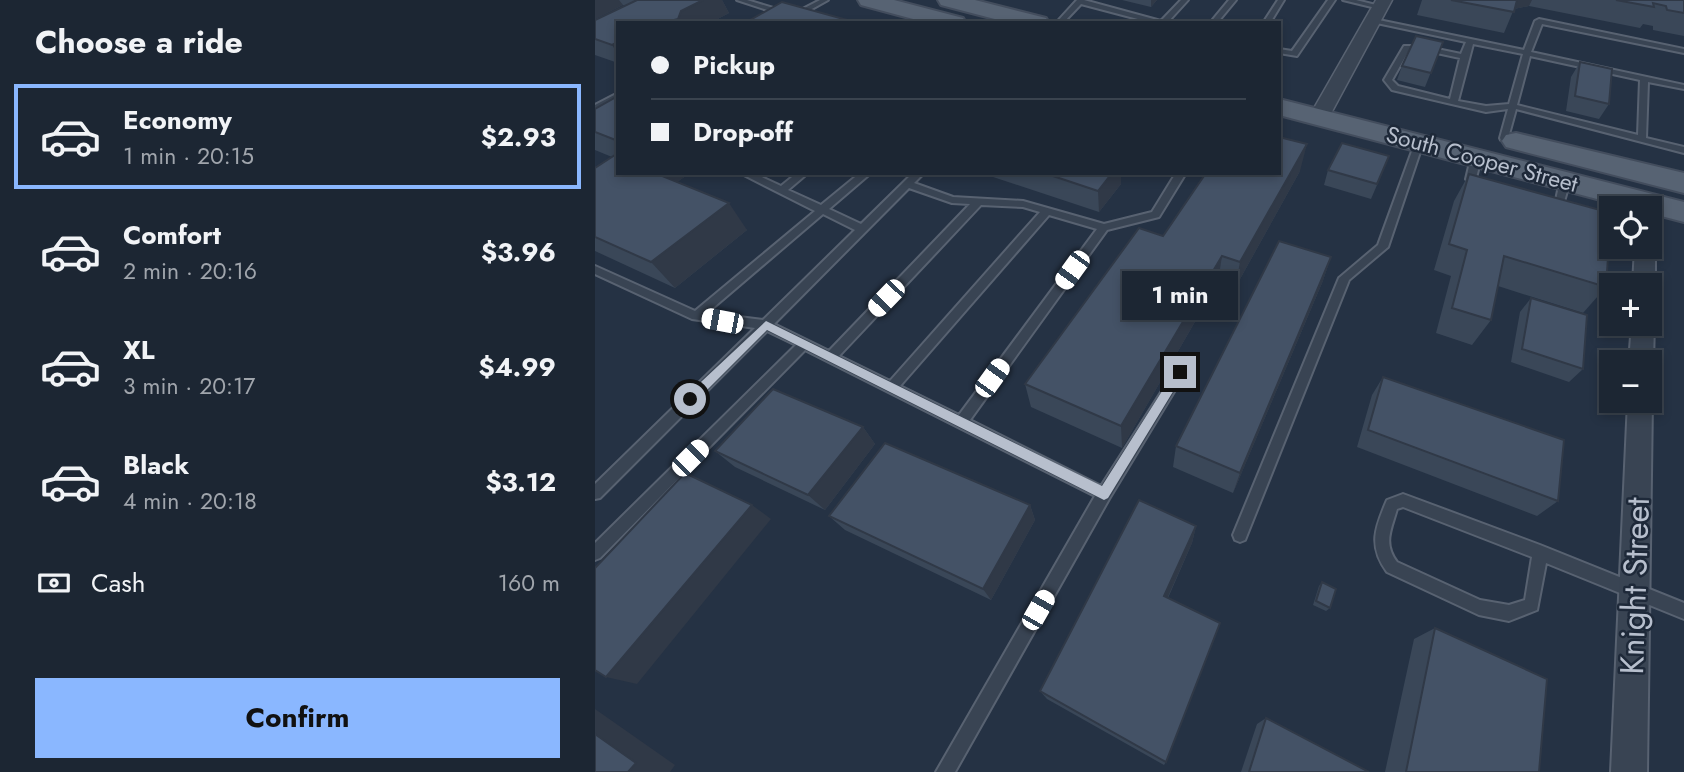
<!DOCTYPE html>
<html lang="en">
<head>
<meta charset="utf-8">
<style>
  :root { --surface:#1c2633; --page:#252e3b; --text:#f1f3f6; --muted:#a0a5ac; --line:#3a434e; --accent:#8ab7ff }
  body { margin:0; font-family:Jost,sans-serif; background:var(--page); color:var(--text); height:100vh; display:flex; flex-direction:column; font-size:26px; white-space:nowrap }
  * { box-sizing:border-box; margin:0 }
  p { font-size:23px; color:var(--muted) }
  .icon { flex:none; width:38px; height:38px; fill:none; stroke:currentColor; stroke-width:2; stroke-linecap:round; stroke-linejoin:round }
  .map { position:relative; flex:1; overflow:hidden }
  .sheet { display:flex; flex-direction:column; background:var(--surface); width:595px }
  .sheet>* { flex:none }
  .top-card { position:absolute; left:21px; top:21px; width:665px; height:154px; border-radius:0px; box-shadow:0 4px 10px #0003,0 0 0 2px var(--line); display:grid; align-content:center; height:154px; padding:0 35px; background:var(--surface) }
  .controls { position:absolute; left:1004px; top:196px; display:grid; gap:14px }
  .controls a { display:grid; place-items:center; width:63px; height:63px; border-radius:0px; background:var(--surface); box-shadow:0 4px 10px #0003,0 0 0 2px var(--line); font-size:35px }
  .end { position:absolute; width:32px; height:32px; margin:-16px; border:9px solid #b7bfcd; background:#111; box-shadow:0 0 0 4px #111 }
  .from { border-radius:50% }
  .bubble { position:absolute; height:49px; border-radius:0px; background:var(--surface); box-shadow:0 4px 10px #0003,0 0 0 2px var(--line); font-size:23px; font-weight:700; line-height:49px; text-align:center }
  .car { position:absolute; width:21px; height:42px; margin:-21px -10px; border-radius:9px; box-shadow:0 0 5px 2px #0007; background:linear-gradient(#fff 24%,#345 0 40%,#fff 0 76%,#345 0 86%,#fff 0) }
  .top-card b { display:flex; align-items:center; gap:24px; height:66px; font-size:26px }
  .top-card b+b { border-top:2px solid var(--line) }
  .top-card i { width:18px; height:18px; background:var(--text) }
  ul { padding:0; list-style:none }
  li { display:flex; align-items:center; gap:21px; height:105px; margin:0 14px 10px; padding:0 21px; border:4px solid transparent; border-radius:0px }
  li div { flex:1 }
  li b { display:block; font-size:26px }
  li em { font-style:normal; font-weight:700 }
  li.selected { border-color:var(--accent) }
  li>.icon { width:63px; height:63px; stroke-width:1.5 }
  h2 { padding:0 35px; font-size:32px; line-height:84px }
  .pay { display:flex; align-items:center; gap:18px; height:77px; padding:0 35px; font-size:26px }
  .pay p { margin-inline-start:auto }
  .action { display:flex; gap:14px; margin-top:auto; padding:14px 35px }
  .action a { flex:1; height:80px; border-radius:0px; background:var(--accent); color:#111; font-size:28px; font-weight:700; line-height:80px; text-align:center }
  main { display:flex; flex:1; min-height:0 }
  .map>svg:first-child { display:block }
</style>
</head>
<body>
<main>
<section class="sheet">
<h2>Choose a ride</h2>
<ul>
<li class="selected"><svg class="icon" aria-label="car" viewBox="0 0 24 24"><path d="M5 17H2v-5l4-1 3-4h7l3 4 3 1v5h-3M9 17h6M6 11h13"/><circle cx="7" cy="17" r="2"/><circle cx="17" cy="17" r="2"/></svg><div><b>Economy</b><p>1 min · 20:15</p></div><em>$2.93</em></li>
<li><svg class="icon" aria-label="car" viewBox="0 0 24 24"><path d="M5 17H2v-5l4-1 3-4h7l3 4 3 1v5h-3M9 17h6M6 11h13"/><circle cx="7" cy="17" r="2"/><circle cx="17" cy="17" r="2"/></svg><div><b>Comfort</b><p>2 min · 20:16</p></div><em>$3.96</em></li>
<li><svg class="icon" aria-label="car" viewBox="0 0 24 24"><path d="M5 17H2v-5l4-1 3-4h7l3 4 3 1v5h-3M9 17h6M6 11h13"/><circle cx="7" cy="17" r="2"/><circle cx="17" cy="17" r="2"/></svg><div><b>XL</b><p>3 min · 20:17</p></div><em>$4.99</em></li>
<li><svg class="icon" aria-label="car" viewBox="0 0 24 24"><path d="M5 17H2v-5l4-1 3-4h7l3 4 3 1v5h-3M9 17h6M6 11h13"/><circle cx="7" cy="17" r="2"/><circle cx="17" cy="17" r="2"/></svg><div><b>Black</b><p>4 min · 20:18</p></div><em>$3.12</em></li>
</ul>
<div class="pay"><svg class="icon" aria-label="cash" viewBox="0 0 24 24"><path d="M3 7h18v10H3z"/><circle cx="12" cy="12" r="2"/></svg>Cash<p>160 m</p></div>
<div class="action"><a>Confirm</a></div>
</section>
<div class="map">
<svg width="1089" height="772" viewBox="0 0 1089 772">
  <rect width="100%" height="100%" fill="#253244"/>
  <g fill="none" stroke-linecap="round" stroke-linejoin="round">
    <!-- service casing -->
    <g stroke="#586271" stroke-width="4">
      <path id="service" d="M142,0H152L198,14L225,0H233L199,19Z
        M482,0H489L566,21L586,0H593L572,23H558L486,4L468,23H461Z
        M634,0H641L622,23H615Z
        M683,0H689L675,23H668Z
        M733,0H740L702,56L684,53V49L697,51Z
        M748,0H761L789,7L785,9Z
        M774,18L929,50L940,21L944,19L1089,49V53L947,24L936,52L1089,85V89L1053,82L1051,138L1089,147V153L921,109L913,138L906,140L905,138L913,109L891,112L848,102L797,90L789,80L809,46H828L866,54L871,42L777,22L773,20ZM878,44L928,54L914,104L891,106L863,101ZM814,50H828L865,58L855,99L803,86L797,80ZM935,56L1045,80L1043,135L922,105Z
        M23,93V99L0,111V105Z
        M824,140L828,143L793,247L754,280L650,540L645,542L640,540L638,535L744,278L783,245L820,143Z
        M881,155L886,158L881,178L891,182V186H885L871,179L876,158Z
        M145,173H158L186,186L202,173H213L193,190L226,205L265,173H276L234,209L266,224L318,173H329L319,183L358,197L428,201L509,224L557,212L581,173H591L564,217L512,230L375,420L506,486L581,369H589L591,372L514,499L360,772H341L500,496L210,350L5,558L0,560V543L201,345L172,331L5,498L0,499V484L160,328L97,319L0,274V266L100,311L220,211ZM314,188L357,203L375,204L234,351L179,324ZM386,205L428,207L445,212L295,381L244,356ZM228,214L260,230L168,320L112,313ZM454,215L502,229L364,415L305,386Z
        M970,178L975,181L968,205H950V201L961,200L965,181Z
        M808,494L945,545L1089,603V619L951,563L942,610L914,621L884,615L792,572C773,546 780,528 792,500ZM808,507L937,557L930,600L914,605L885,600L802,562C788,543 796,530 802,509Z"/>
    </g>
    <!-- minor casing -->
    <g stroke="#586271" stroke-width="4">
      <path id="minor" d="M1055,241L1060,247V285L1055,291V285H1038L1040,247H1055Z
        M1056,318L1059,324L1058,362L1055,367V362H1034L1037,324H1055Z
        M1055,397L1057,401L1052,772H1016L1033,401H1055Z"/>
    </g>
    <!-- tertiary casing -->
    <g stroke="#586271" stroke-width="3">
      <path id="tertiary" d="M781,0H797L734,117L731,121H717L714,117Z"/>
    </g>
    <!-- primary casing -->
    <g stroke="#434d5d" stroke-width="4">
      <path id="primary" d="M263,0H299L368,18L371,23H333L266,5Z
        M343,0H380L451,18L454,23H415L346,5Z
        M684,99L1089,202V222L1055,213V208H1036L684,115Z
        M921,133L1089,173V193L911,147L907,141L911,135Z"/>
    </g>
    <!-- service -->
    <use href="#service" fill="#394453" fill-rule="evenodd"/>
    <!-- minor -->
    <use href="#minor" fill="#394453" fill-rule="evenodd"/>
    <!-- tertiary -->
    <use href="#tertiary" fill="#394453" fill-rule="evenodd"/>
    <!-- primary -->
    <use href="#primary" fill="#576373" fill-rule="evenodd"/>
  </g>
  <!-- wall -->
  <path fill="#3a4758" d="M0,0H127L134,13L115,23H23V63L0,55V20L30,6L28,5L0,19Z
    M527,0H562L556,7Z
    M827,0H1089V36L1058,30V26L1048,24L1045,28L934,6L919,9L909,33L822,15Z
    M848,42L830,87L802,80L807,66Z
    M985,62L1014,104L1004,119L971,111L976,77Z
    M23,96V173H95L82,182L152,230L80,288L0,251V168L17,157L0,150V109Z
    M733,170L788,171L776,199L729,185Z
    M705,171L640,288L623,282L527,448L436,407L430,384L568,236Z
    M386,173H526V184L504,212Z
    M874,174L1011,287L988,313L903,286L896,320L877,345L841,333L856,276L839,270L859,201Z
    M736,257L727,283L638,493L578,467L581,446Z
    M936,298L988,369L974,382L916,362L925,312Z
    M788,377L963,501L942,516L762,447L777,395Z
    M268,427L280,444L230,510L140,467L120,451Z
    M435,505L440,520L396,600L250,530L234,516Z
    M601,526L597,543L573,598L571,762L569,765L452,699L445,691Z
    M727,582L735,608L731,611L718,605L724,586Z
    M840,628L944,772H790L819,639Z
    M671,718L774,772H646L662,724Z"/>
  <!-- shaded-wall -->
  <path fill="#303947" d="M0,0H24L28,5L0,19Z
    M108,0H127L134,13L115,23H68L86,11Z
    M556,0H562L556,7Z
    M919,0H937L934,6L914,10Z
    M23,42V54L17,45Z
    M712,144L705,171L640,288L645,262Z
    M49,173H95L65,194Z
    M517,173H526V184L504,212L503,191Z
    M134,203L152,230L80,288L56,262Z
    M627,256L623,282L527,448L526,426Z
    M736,257L727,283L638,493L645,473Z
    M268,427L280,444L230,510L213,495Z
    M157,505L176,519L42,684L11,677Z
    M435,505L440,520L396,600L388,589Z
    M601,526L597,543L567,610L569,596Z
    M0,709L80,765L75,772H33L0,734Z"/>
  <!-- building -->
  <path fill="#445266" stroke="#303947" stroke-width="2" d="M42,0H108L86,11L83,19L68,23H23V42L17,45L0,39V20Z
    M856,0H922L919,12Z
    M1021,0H1089V13L1072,10L1071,6L1058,3L1059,7Z
    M187,2L263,23H150Z
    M821,36L848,42L836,73L807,66Z
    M985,62L1017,69L1014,104L980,96Z
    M23,96V141L0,132V109Z
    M684,137L712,144L645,262L627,256L526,426L430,384L544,228L568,236L611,173H684Z
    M747,143L794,156L782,184L733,170Z
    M23,153V173H60L134,203L56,262L0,237V168Z
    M449,173H517L503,191Z
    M874,174L1016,213L1011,287L909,256L896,320L857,308L872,250L854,244Z
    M684,241L736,257L645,473L581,446Z
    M936,298L992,315L988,369L927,349Z
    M788,377L969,440L963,501L773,430Z
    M178,389L268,427L213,495L120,451Z
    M290,443L435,505L388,589L234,516Z
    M90,473L157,505L11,677L0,670V568Z
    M544,500L601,526L569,596L625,623L571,762L445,691Z
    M727,582L741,589L735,608L721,601Z
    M840,628L952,679L944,772H811Z
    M671,718L774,772H654Z
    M0,734L41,763L33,772H0Z"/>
  <!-- route -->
  <path fill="#b7bfcd" d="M171,321L507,486L581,369L585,368L590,372L513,498L509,500L172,330L99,403H91V396Z"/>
  <g text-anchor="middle" stroke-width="5" stroke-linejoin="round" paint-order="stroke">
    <!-- far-street labels -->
    <g font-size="23" fill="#b7bfcd" stroke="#1e2939">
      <text transform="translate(887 159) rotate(15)" y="8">South Cooper Street</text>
    </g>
    <!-- near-street labels -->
    <g font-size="33" fill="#b7bfcd" stroke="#1e2939">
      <text transform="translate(1039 586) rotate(-88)" y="12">Knight Street</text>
    </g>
  </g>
</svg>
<div class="controls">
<a><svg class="icon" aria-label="locate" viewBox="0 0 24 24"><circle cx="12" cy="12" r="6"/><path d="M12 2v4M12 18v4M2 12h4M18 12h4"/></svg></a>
<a>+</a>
<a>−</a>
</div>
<i class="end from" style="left:95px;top:399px"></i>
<i class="end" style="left:585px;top:372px"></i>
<div class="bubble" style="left:527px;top:271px;width:116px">1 min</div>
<i class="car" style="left:477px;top:270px;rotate:216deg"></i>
<i class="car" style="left:291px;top:298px;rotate:224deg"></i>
<i class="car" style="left:127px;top:321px;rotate:281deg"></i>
<i class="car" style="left:397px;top:378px;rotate:36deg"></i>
<i class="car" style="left:95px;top:458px;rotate:45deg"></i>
<i class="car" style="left:443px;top:610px;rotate:30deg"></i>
<div class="top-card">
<b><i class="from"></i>Pickup</b>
<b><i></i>Drop-off</b>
</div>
</div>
</main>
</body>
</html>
